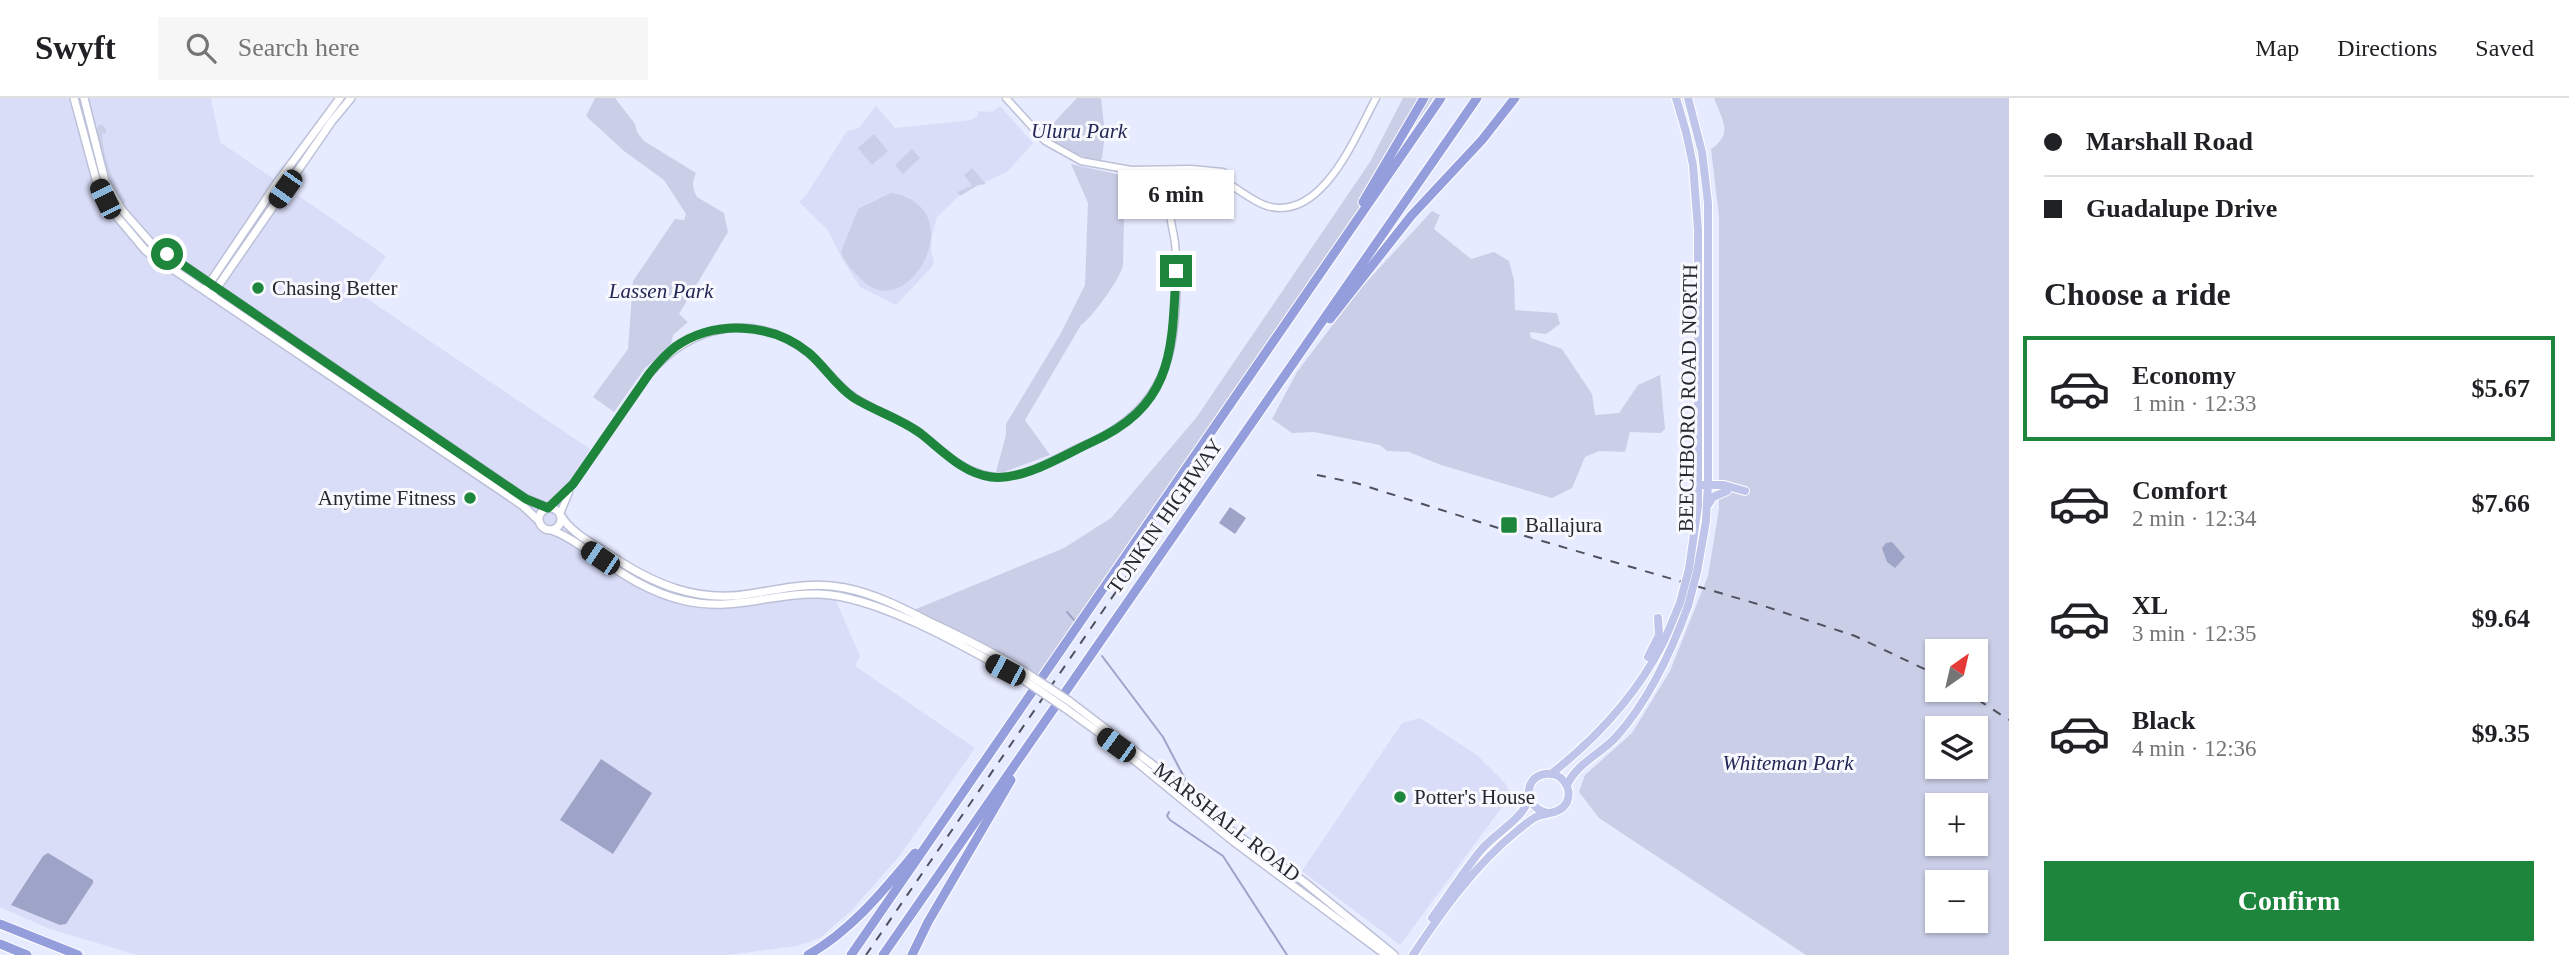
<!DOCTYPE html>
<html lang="en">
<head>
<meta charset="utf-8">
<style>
  :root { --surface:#fff; --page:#f6f6f6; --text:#202124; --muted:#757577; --line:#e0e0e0; --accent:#1e863c }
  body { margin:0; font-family:"Times New Roman",serif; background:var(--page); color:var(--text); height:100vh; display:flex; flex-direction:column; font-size:26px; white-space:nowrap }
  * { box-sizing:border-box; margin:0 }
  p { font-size:23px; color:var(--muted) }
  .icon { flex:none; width:38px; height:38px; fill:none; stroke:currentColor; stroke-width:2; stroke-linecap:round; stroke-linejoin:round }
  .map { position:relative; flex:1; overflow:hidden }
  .details { display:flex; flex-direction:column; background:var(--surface); width:560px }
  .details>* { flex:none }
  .top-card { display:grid; align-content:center; height:154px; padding:0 35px; background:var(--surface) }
  .needle { width:46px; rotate:34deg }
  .buttons { position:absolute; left:1925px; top:541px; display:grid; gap:14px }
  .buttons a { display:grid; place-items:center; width:63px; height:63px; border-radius:0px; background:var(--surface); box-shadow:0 2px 5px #0004; font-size:35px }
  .end { position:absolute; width:32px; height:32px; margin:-16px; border:9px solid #1e863c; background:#fff; box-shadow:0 0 0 4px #fff }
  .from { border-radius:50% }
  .bubble { position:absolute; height:49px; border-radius:0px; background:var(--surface); box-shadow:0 2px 5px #0004; font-size:23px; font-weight:800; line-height:49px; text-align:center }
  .car { position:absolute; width:21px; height:42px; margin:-21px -10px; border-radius:9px; box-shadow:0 0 5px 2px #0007; background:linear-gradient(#222 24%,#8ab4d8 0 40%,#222 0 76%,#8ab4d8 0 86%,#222 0) }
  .top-card b { display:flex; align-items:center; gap:24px; height:66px; font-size:26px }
  .top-card b+b { border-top:2px solid var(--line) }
  .top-card i { width:18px; height:18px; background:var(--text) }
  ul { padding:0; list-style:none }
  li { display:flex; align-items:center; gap:21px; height:105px; margin:0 14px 10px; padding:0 21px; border:4px solid transparent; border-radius:0px }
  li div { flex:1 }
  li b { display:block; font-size:26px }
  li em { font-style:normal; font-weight:800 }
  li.active { border-color:var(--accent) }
  li>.icon { width:63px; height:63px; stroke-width:1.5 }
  h2 { padding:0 35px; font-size:32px; line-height:84px }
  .action { display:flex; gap:14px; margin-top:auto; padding:14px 35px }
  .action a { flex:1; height:80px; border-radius:0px; background:var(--accent); color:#fff; font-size:28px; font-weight:800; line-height:80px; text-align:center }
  header { display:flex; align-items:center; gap:42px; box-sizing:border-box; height:98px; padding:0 35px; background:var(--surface); border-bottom:2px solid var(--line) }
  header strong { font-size:33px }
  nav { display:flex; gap:38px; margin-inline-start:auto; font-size:24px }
  .search { width:490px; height:63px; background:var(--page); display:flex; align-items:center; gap:18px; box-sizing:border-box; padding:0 24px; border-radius:0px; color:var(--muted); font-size:26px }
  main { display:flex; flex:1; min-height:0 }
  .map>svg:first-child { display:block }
</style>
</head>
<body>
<header>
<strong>Swyft</strong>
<div class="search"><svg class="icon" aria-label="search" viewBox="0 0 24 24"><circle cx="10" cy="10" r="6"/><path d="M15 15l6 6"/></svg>Search here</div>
<nav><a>Map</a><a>Directions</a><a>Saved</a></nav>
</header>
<main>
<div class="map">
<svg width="2009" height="857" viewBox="0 0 2009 857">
  <rect width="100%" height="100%" fill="#e7ebff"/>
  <!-- built -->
  <path fill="#d9ddf7" d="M0,0H211L220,44L386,158L360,196L590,351L579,370L585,374L569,399L564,412L575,429L657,482L693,492L736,494L810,484L838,486L836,503L860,558L855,568L975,650L900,757L852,812L820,840L797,848L727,857H137L50,831L0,809Z
    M876,8L895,30L971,22L978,18V13L992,14L1000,8L1033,45L1007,74L962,95L937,119L932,138L931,153L934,164L931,170L896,207L860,189L842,161L827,131L799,104L806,97L847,33L859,30Z
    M1420,620L1477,657L1505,685L1511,697L1400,847L1302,773L1402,625Z"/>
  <!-- green -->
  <path fill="#cacee7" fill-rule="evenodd" d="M595,0H615L635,26L637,34L644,43L696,75C692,85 692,89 697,99L724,115L728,134L679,216L688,224L673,237L670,250L645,270L614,314L593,299L628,251L633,183L675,121L684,122L686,116L664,82L624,53L586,18Z
    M1077,0H1101L1105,35L1102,61L1097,64L1060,49L1044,35Z
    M1403,0H1433L1039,584L909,514L1064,450L1111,420L1196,320L1370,64Z
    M1714,0H2009V857H1806L1599,720L1579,694L1585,677L1632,635L1670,573L1708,478L1719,411V118L1711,51C1734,35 1722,22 1714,0ZM1937,553H1976V592H1937ZM1937,630H1976V668H1937ZM1937,707H1976V746H1937ZM1937,784H1976V822H1937Z
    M99,27H102L106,31V35L102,36C103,60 113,84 126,104L121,106L106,75L96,33Z
    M874,36L888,53L872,67L858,50Z
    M912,51L920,60L903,76L895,67Z
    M1071,66L1125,78L1123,168C1120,180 1093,219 1081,227L1025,322L1050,357L1004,374H996L1006,337V326L1061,235L1085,187L1088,105Z
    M972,70L986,86L978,87L960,98L957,94L972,88L964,77Z
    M891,95C976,109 906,232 860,180C852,172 845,165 841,154L858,111Z
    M1432,113L1440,117L1434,131L1471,161L1494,154L1509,163L1514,182L1515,212L1557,215L1560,226L1546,236L1530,234L1531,240L1562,251L1592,296L1595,317L1619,315L1638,287L1660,277L1665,331L1661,335L1630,334L1625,354L1599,353L1585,359L1572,390L1552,400L1441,367L1409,354L1387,353L1380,347L1314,334L1292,335L1272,321L1297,274L1360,191Z"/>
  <!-- water -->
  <path fill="#9ea4c8" d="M1230,409L1246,420L1235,436L1219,425Z
    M1892,444L1905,459L1895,470L1887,464L1882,450L1886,445Z
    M601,661L652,695L613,756L560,722Z
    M48,755L93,782V785L66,826L60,827L11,807L43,758Z"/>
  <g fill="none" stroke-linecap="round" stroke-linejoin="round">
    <!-- stream -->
    <path stroke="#9ea4c8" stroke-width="2" d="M1067,514L1074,522
      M1102,558L1163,639L1185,681L1181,688
      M1169,714L1167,718L1170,722L1223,758L1287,857"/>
    <!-- tertiary casing -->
    <g stroke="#bcc0d8" stroke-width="9">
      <path id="tertiary" d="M1006,0L1045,43L1081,63L1131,72L1191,71L1223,74L1227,79L1225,84L1217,83L1216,77L1219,74
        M1225,84C1239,91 1252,103 1267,108C1322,124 1355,39 1376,0
        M550,410L573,386L649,276C691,227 755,212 808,255C825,268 836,287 854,299C874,313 898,319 919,334C941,351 960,373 989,378C1021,384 1055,360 1083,348C1124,330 1155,305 1168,260C1177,231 1178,175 1175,145C1173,131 1169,117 1168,103C1168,92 1170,82 1171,72
        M560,416L569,394"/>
    </g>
    <!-- secondary casing -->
    <g stroke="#bcc0d8" stroke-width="10">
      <path id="secondary" d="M74,0L97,85L114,115L146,153L522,407L538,422
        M84,0L105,83L122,112L151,145L526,401L548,410
        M207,189L277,85L340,0
        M214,194L332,23L351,0
        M539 421a11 11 0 1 1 22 0a11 11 0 1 1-22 0Z
        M561,418C571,435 594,446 610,457C653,486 697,505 750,496C782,491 812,483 845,490C876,496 906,512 934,526C966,541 998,557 1028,576
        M551,432C567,437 579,447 593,456C621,475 648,494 682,502C735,515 770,494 819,496C879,498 971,552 1024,582
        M1069,603L1157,670L1220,725L1303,783L1394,857
        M1065,610L1116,647L1233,743L1386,857"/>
    </g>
    <!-- primary casing -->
    <g stroke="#fff" stroke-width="10">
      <path id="primary" d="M1676,0L1686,34L1693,67L1698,132V408L1689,471
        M1688,0L1702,54L1708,105V386L1706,423L1697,474
        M1703,387H1724L1745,393
        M1708,407L1713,399L1727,393
        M1648,559L1659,537L1658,520
        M1551,676C1598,639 1636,598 1663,545C1669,532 1674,519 1680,505
        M1567,687C1578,664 1601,656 1617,638C1649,602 1672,552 1688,508
        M1432,820C1448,798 1463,774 1481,752C1496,734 1521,723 1529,701
        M1413,857C1442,813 1475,767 1517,733C1522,729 1528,724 1534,720C1545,714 1560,717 1567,704C1573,690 1561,673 1545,676C1521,680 1525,712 1549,715"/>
    </g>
    <!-- motorway casing -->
    <g stroke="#fff" stroke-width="11">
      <path id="motorway" d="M1363,104L1424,0
        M1330,221L1411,118L1482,42L1515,0
        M0,826L78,857
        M0,846L27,857
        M808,857C852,832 883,793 915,755
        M851,857L1441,0
        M883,857L1477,0
        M912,857L928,824L1011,682"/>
    </g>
    <!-- tertiary -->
    <use href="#tertiary" stroke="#fff" stroke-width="6"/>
    <!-- secondary -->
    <use href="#secondary" stroke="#fff" stroke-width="7"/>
    <!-- primary -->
    <use href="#primary" stroke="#bfc5ea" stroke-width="8"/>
    <!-- motorway -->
    <use href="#motorway" stroke="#959edc" stroke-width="9"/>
    <!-- rail -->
    <path stroke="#4f515d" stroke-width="2" stroke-dasharray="9 9" stroke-linecap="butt" d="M1317,377L1356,385L1508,433L1761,507L1855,538L1937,577
      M1963,592L2009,622
      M866,857L1144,453"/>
    <!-- secondary-bridge casing -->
    <g stroke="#bcc0d8" stroke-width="10" stroke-linecap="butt">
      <path id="secondary-bridge" d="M1028,576L1069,603
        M1024,582L1065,610"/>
    </g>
    <!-- primary-bridge casing -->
    <g stroke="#fff" stroke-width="10" stroke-linecap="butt">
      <path id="primary-bridge" d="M1680,505L1689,471
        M1688,508L1697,474"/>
    </g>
    <!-- secondary-bridge -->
    <use href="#secondary-bridge" stroke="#fff" stroke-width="7"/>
    <!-- primary-bridge -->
    <use href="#primary-bridge" stroke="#bfc5ea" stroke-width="8"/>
  </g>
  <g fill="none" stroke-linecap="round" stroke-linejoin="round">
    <!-- route -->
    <path stroke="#1e863c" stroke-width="9" d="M167,156L526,401L548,410L573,386L649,276C657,266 665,257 675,249C715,221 772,225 809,255C825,269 836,288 854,300C875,313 899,320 920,335C942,352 962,375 991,379C1023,383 1062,358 1090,345C1174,308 1172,253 1176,173"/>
  </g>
  <!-- markers -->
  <g fill="#1e863c" stroke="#f8f9fe" stroke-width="2.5">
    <circle cx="258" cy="190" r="7"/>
    <circle cx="470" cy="400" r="7"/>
    <rect x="1500" y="418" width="18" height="18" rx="3.5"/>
    <circle cx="1400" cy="699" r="7"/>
  </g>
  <g text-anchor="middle" stroke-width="6" stroke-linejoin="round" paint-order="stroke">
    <!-- park labels -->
    <g font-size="21" font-style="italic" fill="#242756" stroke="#f8f9fe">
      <text x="1079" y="40">Uluru Park</text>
      <text x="661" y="200">Lassen Park</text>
      <text x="1788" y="672">Whiteman Park</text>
    </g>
    <!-- poi labels -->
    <g font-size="21" fill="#262831" stroke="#f8f9fe" text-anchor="start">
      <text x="272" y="197">Chasing Better</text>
      <text x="456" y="407" text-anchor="end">Anytime Fitness</text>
      <text x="1525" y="434">Ballajura</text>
      <text x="1414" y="706">Potter's House</text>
    </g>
    <!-- street labels -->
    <g font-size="21" fill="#262831" stroke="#f8f9fe">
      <text transform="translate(1688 300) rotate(-89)" y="7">BEECHBORO ROAD NORTH</text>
      <text transform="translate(1165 418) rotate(-55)" y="7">TONKIN HIGHWAY</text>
      <text transform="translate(1227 724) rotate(38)" y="7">MARSHALL ROAD</text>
    </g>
  </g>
</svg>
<div class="buttons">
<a><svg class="needle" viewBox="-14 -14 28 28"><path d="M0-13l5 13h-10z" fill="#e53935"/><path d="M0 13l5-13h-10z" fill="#757577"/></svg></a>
<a><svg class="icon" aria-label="layers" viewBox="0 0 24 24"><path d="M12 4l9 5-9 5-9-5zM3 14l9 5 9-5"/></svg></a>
<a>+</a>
<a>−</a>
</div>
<i class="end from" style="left:167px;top:156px"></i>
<i class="end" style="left:1176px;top:173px"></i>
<div class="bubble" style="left:1118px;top:72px;width:116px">6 min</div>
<i class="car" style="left:285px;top:91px;rotate:215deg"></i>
<i class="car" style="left:105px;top:101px;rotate:334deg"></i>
<i class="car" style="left:600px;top:460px;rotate:304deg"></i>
<i class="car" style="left:1005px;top:572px;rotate:298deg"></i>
<i class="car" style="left:1116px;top:647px;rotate:306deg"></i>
</div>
<section class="details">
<div class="top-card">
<b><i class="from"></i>Marshall Road</b>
<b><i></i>Guadalupe Drive</b>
</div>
<h2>Choose a ride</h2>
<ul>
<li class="active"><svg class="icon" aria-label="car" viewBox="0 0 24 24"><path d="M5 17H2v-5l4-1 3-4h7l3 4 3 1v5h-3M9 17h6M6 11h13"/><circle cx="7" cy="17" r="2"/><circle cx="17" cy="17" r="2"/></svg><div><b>Economy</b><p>1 min · 12:33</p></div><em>$5.67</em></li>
<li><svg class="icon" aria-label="car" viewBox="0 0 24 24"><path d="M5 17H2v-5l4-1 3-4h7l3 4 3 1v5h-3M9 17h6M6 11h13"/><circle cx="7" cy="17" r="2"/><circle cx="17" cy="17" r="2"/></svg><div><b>Comfort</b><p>2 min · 12:34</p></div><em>$7.66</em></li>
<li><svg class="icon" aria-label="car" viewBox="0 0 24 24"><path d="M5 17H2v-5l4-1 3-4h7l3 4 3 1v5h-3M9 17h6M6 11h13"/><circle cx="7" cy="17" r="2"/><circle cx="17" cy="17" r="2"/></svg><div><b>XL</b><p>3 min · 12:35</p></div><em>$9.64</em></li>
<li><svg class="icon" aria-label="car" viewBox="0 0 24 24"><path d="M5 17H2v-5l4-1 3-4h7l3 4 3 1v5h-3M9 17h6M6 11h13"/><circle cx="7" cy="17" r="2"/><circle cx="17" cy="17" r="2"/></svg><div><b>Black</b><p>4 min · 12:36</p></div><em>$9.35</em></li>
</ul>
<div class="action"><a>Confirm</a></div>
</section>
</main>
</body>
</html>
